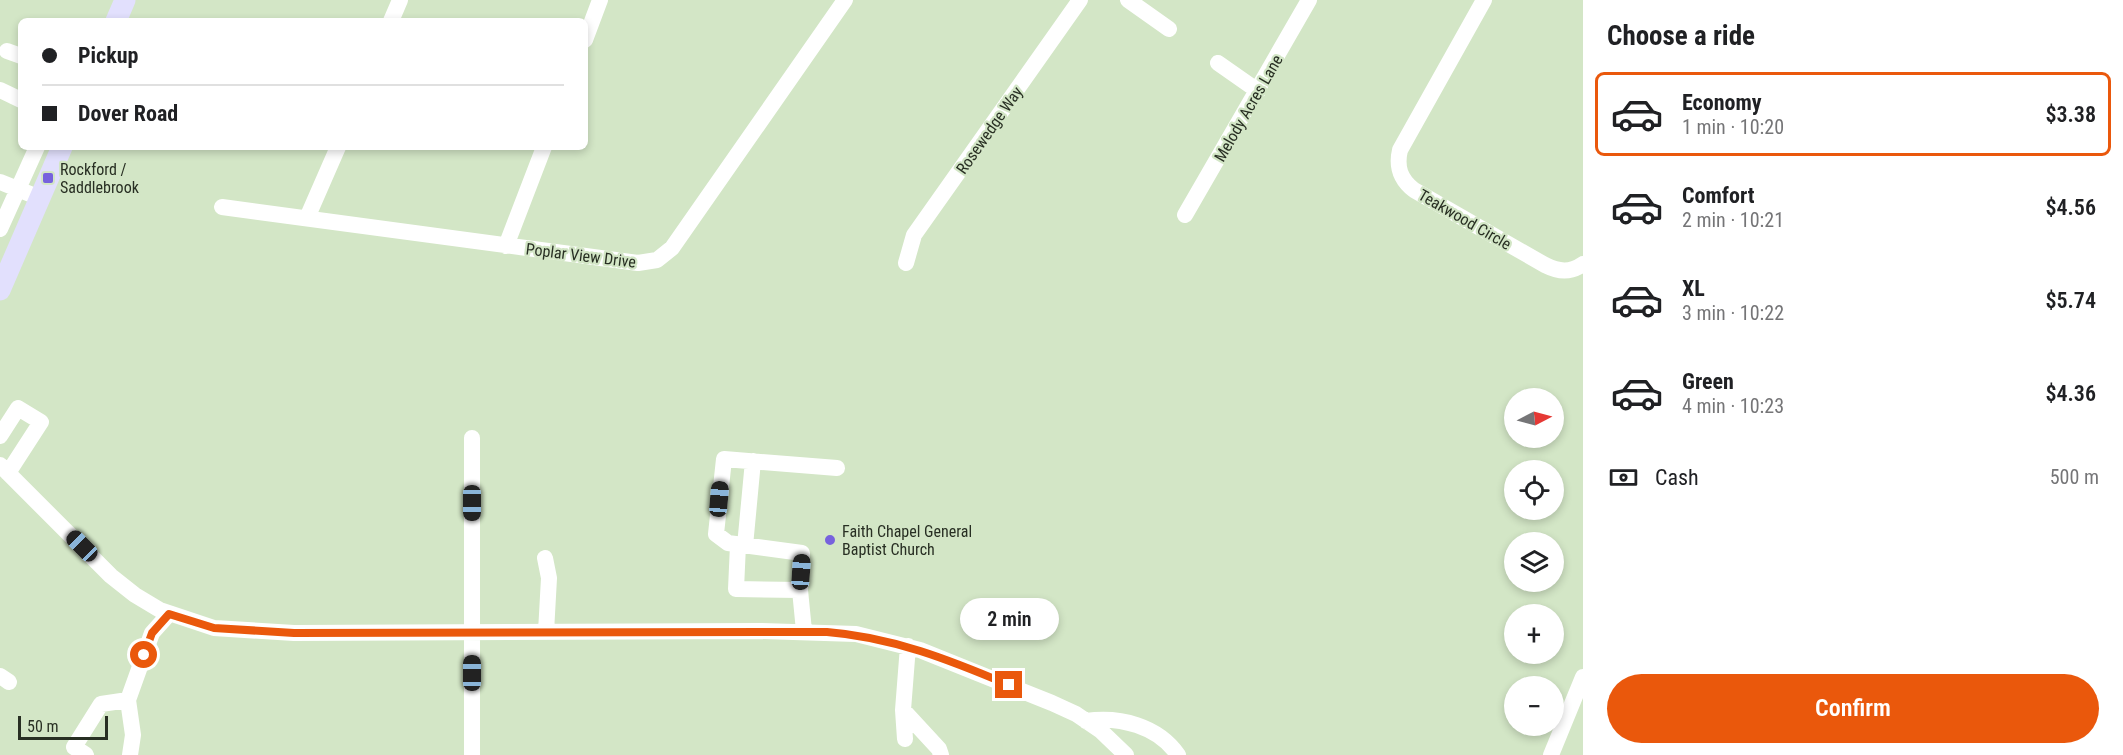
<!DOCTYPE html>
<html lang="en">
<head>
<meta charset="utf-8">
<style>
  :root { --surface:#fff; --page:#f6f6f6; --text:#202124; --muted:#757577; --line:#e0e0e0; --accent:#ea580c }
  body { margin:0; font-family:"Roboto Condensed",sans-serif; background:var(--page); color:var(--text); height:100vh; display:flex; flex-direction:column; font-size:22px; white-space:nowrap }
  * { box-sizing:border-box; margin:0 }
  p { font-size:20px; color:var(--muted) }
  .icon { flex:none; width:33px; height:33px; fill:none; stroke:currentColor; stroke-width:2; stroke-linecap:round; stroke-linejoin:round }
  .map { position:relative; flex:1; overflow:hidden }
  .panel { display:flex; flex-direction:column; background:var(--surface); width:540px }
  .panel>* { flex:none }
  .guide { position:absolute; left:18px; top:18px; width:570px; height:132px; border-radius:9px; box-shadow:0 3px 9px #0003; display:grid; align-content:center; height:132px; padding:0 24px; background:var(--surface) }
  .needle { width:39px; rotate:84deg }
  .fabs { position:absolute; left:1504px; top:388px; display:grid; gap:12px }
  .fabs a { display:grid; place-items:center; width:60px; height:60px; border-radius:50%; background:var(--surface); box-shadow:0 3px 9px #0003; font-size:30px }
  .scale { position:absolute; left:18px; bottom:15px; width:90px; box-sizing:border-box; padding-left:6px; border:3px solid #282f23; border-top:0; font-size:16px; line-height:21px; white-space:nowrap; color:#282f23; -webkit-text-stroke:4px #d3e6c6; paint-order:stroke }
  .end { position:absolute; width:27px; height:27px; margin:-14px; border:8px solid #ea580c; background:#fff; box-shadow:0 0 0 3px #fff }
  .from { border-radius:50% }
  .bubble { position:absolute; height:42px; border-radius:21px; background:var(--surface); box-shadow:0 3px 9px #0003; font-size:20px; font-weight:600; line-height:42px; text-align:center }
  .car { position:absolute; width:18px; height:36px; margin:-18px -9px; border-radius:8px; box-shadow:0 0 4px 2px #0007; background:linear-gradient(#222 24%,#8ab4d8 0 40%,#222 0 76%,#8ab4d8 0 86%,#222 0) }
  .guide b { display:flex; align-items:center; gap:21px; height:57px; font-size:22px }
  .guide b+b { border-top:2px solid var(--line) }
  .guide i { width:15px; height:15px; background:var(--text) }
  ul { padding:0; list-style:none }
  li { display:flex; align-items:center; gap:18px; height:84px; margin:0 12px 9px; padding:0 12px; border:3px solid transparent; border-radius:9px }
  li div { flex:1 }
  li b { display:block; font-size:22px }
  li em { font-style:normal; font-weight:600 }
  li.selected { border-color:var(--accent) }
  li>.icon { width:54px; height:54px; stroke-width:1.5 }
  h2 { padding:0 24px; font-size:27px; line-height:72px }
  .pay { display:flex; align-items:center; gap:15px; height:66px; padding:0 24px; font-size:22px }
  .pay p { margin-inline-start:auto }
  .action { display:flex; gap:12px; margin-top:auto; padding:12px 24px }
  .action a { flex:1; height:69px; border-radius:36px; background:var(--accent); color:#fff; font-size:24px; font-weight:600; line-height:69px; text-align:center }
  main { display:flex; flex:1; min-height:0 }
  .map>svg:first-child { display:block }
</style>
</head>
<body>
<main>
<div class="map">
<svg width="1583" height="755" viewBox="0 0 1583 755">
  <rect width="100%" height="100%" fill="#d3e6c6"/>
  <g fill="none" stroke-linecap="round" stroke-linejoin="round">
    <!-- minor -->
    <path stroke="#fff" stroke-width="16" d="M1128,0L1169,29
      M1484,0L1400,150C1396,167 1400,179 1414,190L1545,265C1559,272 1570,273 1583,264
      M391,21L400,0
      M585,40L600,0
      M7,51L21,56
      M1218,63L1258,91
      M0,90L21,100
      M0,182L40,198
      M222,207L638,263L657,260L672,248L845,0
      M1185,215L1309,0
      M307,218L338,147
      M0,229L37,147
      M506,246L544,147
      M906,263L914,235L1080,0
      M0,436L18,408L41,422L8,473
      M0,465L111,576L135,595L160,610L214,628L294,633L760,631L856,634L920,650L1052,703L1076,714L1101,731L1126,755
      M738,545L736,589L800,590
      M745,546L753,461
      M545,558L549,578L546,632
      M804,631L800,590L802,553L728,543L716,534L724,459L837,468
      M908,646L903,710L939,749L941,755
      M0,676L9,682
      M903,710L905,739
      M1086,721C1120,716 1158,726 1178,755
      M86,755L74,747L101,704L128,700
      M130,755L133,735L128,700L152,633L169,614
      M472,755V438
      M1551,755L1583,677"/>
    <!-- major -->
    <path stroke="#e2e0fd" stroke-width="21" d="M116,21L125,0
      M0,290L62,147"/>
  </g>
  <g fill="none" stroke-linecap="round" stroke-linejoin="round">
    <!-- route -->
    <path stroke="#ea580c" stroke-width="8" d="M144,655L152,633L169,614L214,628L294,633L827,632C892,637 950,660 1009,685"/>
  </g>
  <!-- markers -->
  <g fill="#7762dd" stroke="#d3e6c6" stroke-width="2">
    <rect x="42" y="172" width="12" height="12" rx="3"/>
    <circle cx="830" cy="540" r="6"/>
  </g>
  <g text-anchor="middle" stroke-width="4.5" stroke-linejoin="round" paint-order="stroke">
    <!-- street labels -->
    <g font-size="16" fill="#282f23" stroke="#d3e6c6">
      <text transform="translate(1248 108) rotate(-60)" y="6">Melody Acres Lane</text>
      <text transform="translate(989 130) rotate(-55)" y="6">Rosewedge Way</text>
      <text transform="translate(1465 219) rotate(30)" y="6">Teakwood Circle</text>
      <text transform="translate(581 255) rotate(7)" y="6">Poplar View Drive</text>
    </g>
    <!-- poi labels -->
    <g font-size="16" fill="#282f23" stroke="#d3e6c6" text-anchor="start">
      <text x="60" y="175">Rockford /<tspan x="60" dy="18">Saddlebrook</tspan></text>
      <text x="842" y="537">Faith Chapel General<tspan x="842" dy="18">Baptist Church</tspan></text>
    </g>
  </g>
</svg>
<div class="fabs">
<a><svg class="needle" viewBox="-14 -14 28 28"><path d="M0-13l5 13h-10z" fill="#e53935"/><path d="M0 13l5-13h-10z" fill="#757577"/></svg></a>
<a><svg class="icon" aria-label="locate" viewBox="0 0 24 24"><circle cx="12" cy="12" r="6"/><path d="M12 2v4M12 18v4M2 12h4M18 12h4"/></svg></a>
<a><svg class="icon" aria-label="layers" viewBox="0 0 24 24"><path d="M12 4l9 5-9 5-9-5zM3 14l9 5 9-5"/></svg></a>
<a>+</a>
<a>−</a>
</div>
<div class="scale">50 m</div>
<i class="end from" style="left:144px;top:655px"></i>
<i class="end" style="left:1009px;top:685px"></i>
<div class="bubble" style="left:960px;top:598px;width:99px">2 min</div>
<i class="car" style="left:719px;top:499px;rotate:5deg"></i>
<i class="car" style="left:472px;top:503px;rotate:180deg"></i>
<i class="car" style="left:82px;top:546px;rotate:315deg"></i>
<i class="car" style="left:801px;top:572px;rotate:4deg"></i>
<i class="car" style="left:472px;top:673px;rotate:0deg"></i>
<div class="guide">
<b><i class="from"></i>Pickup</b>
<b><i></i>Dover Road</b>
</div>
</div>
<section class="panel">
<h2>Choose a ride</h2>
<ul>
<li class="selected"><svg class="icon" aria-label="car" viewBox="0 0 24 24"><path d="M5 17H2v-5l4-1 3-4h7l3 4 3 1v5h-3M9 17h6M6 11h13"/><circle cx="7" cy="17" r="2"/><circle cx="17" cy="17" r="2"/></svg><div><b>Economy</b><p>1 min · 10:20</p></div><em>$3.38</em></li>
<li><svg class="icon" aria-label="car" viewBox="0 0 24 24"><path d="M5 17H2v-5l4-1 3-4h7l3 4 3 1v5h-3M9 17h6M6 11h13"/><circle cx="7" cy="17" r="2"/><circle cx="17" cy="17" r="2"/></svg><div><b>Comfort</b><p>2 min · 10:21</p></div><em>$4.56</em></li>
<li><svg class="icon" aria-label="car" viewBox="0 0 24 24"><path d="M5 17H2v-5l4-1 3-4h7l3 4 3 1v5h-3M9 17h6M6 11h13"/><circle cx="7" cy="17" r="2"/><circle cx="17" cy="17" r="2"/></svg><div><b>XL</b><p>3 min · 10:22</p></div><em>$5.74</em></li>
<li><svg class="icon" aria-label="car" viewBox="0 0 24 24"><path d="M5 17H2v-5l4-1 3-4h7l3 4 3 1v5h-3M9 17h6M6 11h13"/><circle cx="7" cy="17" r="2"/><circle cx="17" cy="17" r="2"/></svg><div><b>Green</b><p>4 min · 10:23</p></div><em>$4.36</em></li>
</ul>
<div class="pay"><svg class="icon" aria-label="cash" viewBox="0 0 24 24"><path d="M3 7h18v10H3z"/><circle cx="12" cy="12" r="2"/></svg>Cash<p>500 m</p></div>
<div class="action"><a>Confirm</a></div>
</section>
</main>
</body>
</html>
